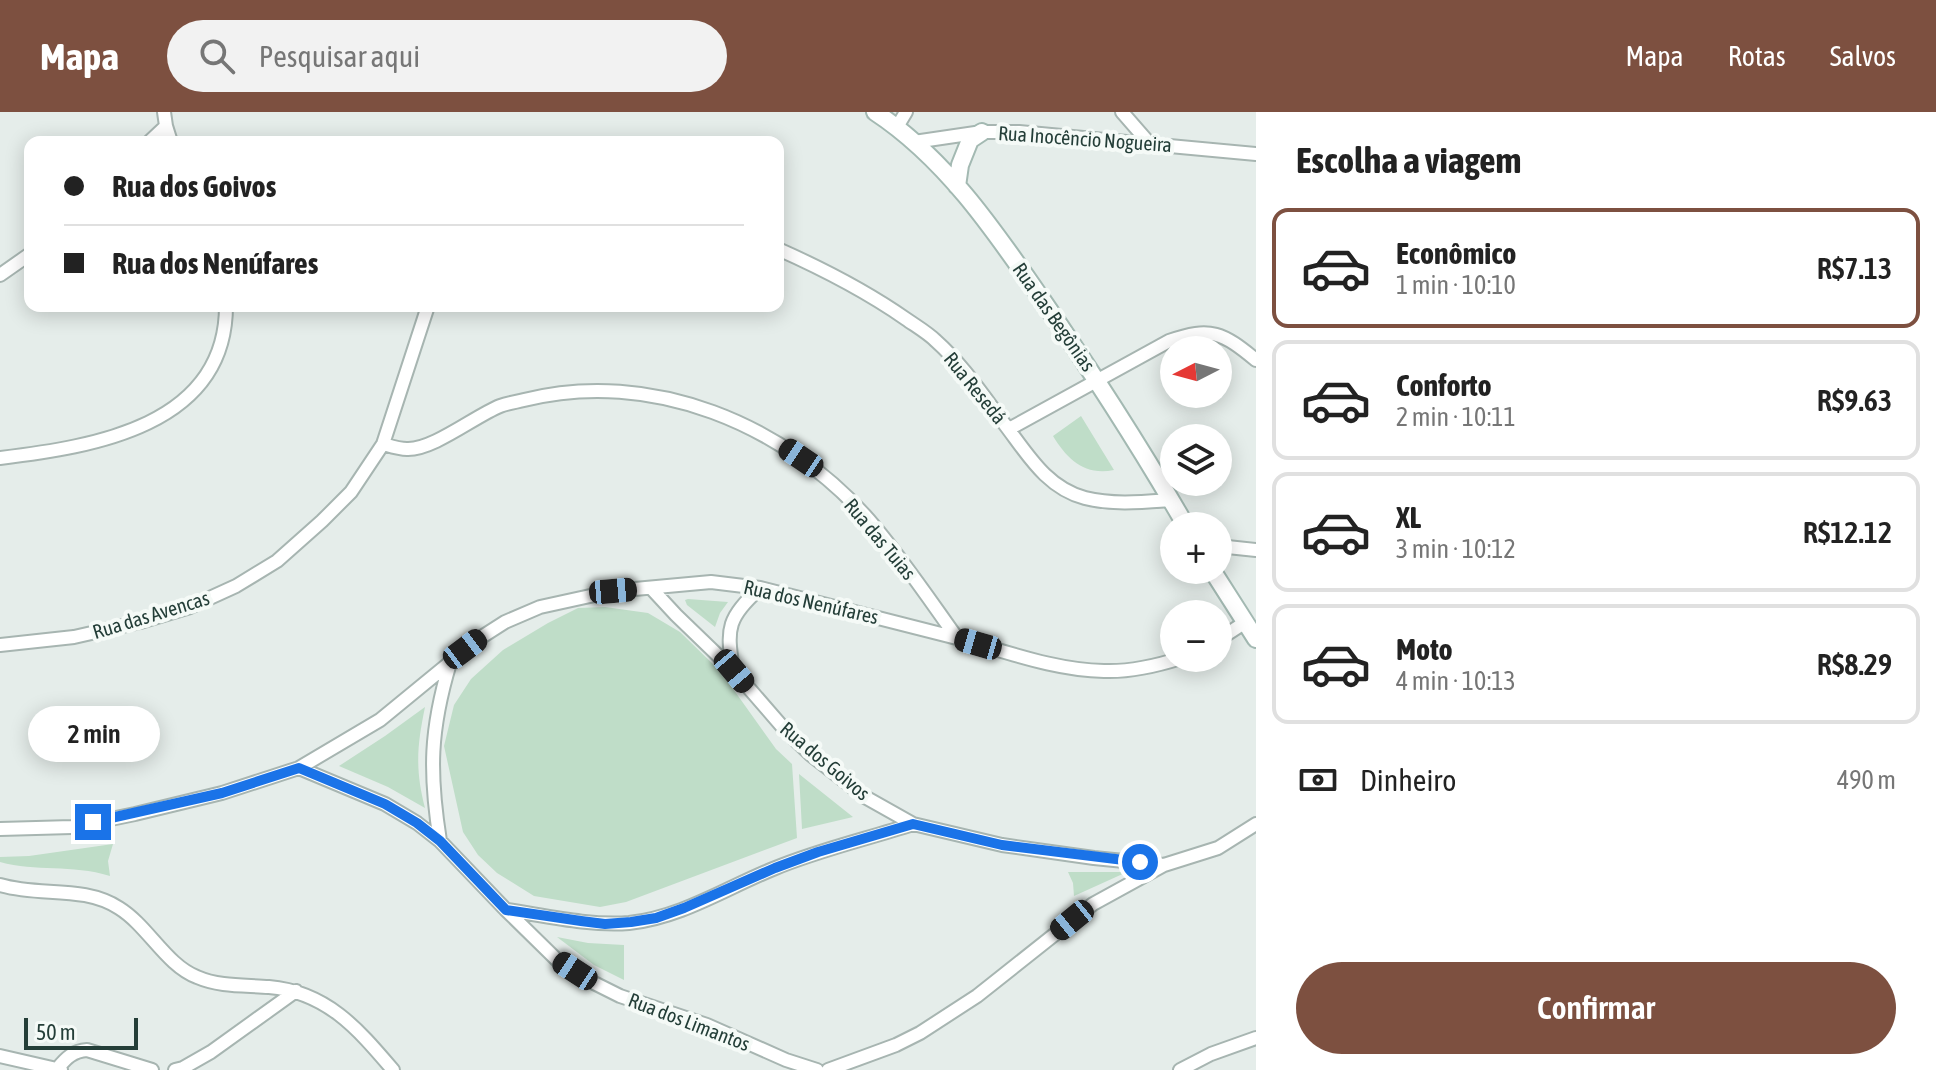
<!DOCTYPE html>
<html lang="pt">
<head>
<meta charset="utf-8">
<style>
  :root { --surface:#fff; --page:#f2f2f2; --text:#222; --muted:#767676; --line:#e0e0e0; --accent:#7d5040 }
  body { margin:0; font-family:"Asap Condensed",sans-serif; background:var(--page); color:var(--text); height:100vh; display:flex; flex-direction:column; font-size:30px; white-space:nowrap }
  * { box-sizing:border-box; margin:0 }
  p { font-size:26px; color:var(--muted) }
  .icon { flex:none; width:44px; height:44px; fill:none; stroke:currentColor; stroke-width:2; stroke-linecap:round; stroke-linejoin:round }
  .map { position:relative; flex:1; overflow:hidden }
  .details { display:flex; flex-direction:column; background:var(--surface); width:680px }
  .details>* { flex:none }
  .banner { position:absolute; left:24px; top:24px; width:760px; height:176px; border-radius:16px; box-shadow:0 4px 20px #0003; display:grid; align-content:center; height:176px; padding:0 40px; background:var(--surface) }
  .needle { width:52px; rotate:264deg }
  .tools { position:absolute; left:1160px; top:224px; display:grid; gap:16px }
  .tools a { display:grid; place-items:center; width:72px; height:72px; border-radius:50%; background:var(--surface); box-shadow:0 4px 20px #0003; font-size:40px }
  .scale { position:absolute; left:24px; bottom:20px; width:114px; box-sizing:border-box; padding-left:8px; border:4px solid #243e38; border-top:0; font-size:22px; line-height:28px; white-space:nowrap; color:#243e38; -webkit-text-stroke:6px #f5faf7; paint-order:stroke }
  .end { position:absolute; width:36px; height:36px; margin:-18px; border:10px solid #1a73e8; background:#fff; box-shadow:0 0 0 4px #fff }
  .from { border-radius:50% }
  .bubble { position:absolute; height:56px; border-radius:28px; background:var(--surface); box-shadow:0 4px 20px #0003; font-size:26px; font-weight:600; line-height:56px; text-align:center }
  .car { position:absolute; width:24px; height:48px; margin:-24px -12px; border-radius:10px; box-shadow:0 0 6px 2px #0007; background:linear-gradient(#222 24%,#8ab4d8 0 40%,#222 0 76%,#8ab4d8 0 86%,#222 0) }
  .banner b { display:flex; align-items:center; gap:28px; height:76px; font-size:30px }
  .banner b+b { border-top:2px solid var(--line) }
  .banner i { width:20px; height:20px; background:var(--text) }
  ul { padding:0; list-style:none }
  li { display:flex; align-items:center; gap:24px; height:120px; margin:0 16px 12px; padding:0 24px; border:4px solid var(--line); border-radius:16px }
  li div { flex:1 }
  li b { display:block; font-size:30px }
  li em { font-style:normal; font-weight:600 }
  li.current { border-color:var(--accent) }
  li>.icon { width:72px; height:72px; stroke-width:1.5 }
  h2 { padding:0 40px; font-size:36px; line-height:96px }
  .pay { display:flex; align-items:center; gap:20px; height:88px; padding:0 40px; font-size:30px }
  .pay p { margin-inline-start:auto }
  .action { display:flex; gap:16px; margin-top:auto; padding:16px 40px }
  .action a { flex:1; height:92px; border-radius:48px; background:var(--accent); color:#fff; font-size:32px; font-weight:600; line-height:92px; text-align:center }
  header { display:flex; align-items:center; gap:48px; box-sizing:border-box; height:112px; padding:0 40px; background:var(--accent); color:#fff }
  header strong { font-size:38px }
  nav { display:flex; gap:44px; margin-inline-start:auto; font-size:28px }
  .search { width:560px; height:72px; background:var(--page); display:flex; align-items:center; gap:20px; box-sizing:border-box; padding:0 28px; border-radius:44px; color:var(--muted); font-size:30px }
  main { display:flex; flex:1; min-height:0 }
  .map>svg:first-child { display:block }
</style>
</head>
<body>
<header>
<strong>Mapa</strong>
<div class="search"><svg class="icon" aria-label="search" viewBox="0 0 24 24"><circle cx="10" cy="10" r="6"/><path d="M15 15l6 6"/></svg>Pesquisar aqui</div>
<nav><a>Mapa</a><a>Rotas</a><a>Salvos</a></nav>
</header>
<main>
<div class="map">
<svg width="1256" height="958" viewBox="0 0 1256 958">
  <rect width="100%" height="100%" fill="#e5edea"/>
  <!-- green -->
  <path fill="#bfddc8" d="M1081,304L1114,358C1084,364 1067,347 1053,324Z
    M688,487L728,490L720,501L715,515L687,493L685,488Z
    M605,495L648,501L680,520L721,560L776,637L792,652L797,726L626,790L600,795L534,784L497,761L478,743L463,720L444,634L454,593L471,567L503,538L548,511L578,496Z
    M425,595C417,634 415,657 425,696L388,675L339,654L385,624Z
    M799,662L853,705L802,717Z
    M113,732L108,749L110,764C71,752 36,760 0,750V745L29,744Z
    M1068,760H1127L1074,784L1073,771Z
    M557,825L588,831L624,833V868L594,853Z"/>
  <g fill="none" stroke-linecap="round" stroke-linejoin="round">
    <!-- minor casing -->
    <g stroke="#a7b5b1" stroke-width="16">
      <path id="minor" d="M164,0L166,14L171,30
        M1122,0L1149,31
        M897,15L906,0
        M149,30L166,14
        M914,30L982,20H1019L1256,42
        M778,137C823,157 866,179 906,207C916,214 928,221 936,229C963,253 984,285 1006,314C1028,343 1047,376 1085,386C1113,393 1143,390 1171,388
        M0,163L30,142
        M1009,317L1169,229C1211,214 1223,221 1256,248
        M383,332C390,334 399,337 407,337C433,338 475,304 500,294C508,291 516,290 524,288C651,256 785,312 869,408C901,445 929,487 957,526
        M0,346C93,335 226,314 226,194
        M1218,434L1256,438
        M651,476L676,503L734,559L786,619L811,643L865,685L913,712L1002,733L1094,746L1164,753L1218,736L1256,712
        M1218,528L1244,511
        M0,533L74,525L140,510L190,495L236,474L277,449L322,409L351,380L383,332L428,194
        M733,557C726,515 728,506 760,476
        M299,656L385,692L417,711L440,729L506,798L557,848L592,870L620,884L707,913L786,948L817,958
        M0,717L72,715L135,702L222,681L299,656L380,608L480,526L505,510L540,495L613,479L711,470L760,476C823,492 886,508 949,524C1000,537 1051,558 1104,559C1130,560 1156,554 1181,546
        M440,729C429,660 430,618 450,551
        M0,773C40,785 83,773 119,796C148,814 166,853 197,865C220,875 245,873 269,875C327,880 358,917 393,958
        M507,798C547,804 589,814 629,811C680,806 726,776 773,757C818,738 867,727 913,712
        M0,944L61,958
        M57,957C66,946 73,939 87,938L152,958
        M175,958L183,956L211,940L296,879
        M828,958L896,933L920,921L977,884L1093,792L1164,753
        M1180,958L1211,942L1256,926"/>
    </g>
    <!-- secondary casing -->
    <g stroke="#a3b9b2" stroke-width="20">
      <path id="secondary" d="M875,0C945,46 994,118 1041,186C1092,260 1141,336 1186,414
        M957,74L960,53L970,28L982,20
        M1212,458L1256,527"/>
    </g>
    <!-- minor -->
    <use href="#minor" stroke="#fff" stroke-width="12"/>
    <!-- secondary -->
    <use href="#secondary" stroke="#fff" stroke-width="16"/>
  </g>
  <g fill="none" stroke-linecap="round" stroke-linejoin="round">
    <!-- route -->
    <path stroke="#1a73e8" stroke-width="10" d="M93,710L222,681L299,656L385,692L417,711L440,729L506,798L581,809L605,812L631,810L656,806L684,796L775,756L818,740L913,712L1002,733L1140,750"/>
  </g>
  <g text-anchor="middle" stroke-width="8" stroke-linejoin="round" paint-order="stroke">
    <!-- street labels -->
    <g font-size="20" fill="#243e38" stroke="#f5faf7">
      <text transform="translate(1085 27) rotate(4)" y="7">Rua Inocêncio Nogueira</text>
      <text transform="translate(1054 205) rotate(55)" y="7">Rua das Begônias</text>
      <text transform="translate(975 276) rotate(51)" y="7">Rua Resedá</text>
      <text transform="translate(880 427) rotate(50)" y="7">Rua das Tuias</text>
      <text transform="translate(811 490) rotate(13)" y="7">Rua dos Nenúfares</text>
      <text transform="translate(151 503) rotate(-17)" y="7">Rua das Avencas</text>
      <text transform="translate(825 649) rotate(40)" y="7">Rua dos Goivos</text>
      <text transform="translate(689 910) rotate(21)" y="7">Rua dos Limantos</text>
    </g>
  </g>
</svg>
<div class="tools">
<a><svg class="needle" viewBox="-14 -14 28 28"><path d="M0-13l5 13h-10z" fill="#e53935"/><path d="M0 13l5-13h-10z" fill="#767676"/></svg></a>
<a><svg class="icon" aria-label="layers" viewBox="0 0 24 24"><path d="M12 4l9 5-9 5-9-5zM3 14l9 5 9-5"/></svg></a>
<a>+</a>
<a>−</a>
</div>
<div class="scale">50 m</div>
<i class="end from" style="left:1140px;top:750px"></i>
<i class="end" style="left:93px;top:710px"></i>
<div class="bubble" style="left:28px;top:594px;width:132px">2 min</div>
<i class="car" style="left:801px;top:346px;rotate:304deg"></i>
<i class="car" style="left:613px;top:479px;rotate:85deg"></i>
<i class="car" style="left:978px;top:532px;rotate:286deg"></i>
<i class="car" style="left:465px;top:537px;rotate:53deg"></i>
<i class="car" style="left:734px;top:559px;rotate:140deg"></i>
<i class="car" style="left:1072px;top:808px;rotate:231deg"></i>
<i class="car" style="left:575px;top:859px;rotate:303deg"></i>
<div class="banner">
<b><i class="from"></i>Rua dos Goivos</b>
<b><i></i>Rua dos Nenúfares</b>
</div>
</div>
<section class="details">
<h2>Escolha a viagem</h2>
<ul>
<li class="current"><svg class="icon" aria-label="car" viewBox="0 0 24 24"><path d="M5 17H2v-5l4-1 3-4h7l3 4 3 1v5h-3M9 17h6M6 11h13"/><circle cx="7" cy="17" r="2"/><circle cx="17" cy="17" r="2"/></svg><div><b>Econômico</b><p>1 min · 10:10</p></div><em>R$7.13</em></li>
<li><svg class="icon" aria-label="car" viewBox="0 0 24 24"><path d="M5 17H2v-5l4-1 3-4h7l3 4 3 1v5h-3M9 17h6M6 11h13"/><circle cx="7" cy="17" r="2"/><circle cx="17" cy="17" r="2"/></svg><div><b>Conforto</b><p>2 min · 10:11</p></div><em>R$9.63</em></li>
<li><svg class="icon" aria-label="car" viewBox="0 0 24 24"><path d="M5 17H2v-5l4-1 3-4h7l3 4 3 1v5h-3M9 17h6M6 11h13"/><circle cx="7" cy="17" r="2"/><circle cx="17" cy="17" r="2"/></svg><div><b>XL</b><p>3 min · 10:12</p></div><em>R$12.12</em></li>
<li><svg class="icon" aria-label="car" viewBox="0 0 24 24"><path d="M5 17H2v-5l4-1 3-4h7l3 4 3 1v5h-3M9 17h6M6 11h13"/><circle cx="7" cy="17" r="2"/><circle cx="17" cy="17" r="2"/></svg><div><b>Moto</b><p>4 min · 10:13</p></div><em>R$8.29</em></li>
</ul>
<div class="pay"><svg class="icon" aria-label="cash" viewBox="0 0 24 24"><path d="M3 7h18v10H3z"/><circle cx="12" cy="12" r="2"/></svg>Dinheiro<p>490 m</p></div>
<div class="action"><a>Confirmar</a></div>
</section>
</main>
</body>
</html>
